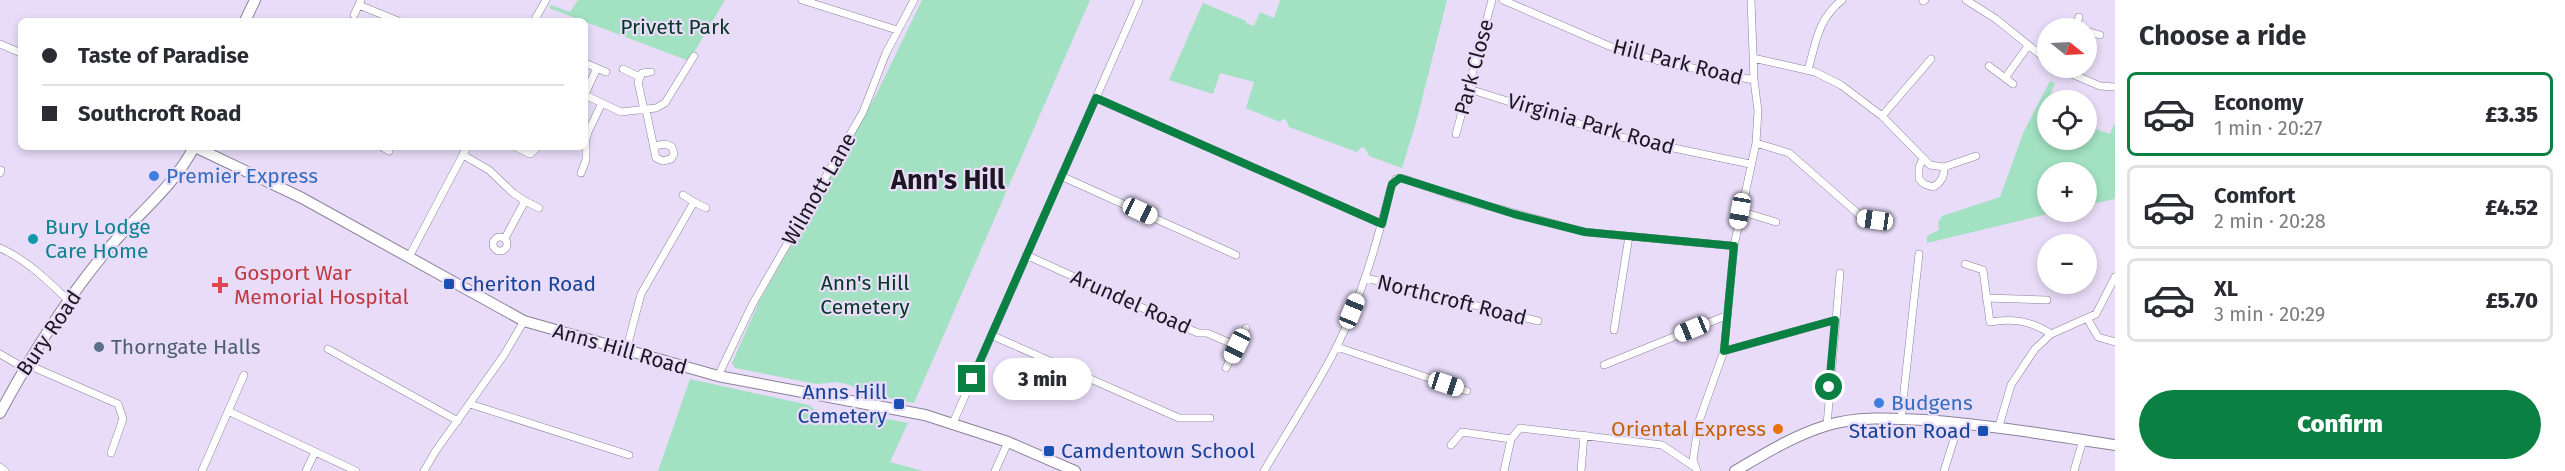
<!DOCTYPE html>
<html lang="en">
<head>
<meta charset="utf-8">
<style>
  :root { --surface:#fff; --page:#f2f2f3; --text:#2b2b33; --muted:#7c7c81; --line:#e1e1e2; --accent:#0b8043 }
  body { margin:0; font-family:"Fira Sans",sans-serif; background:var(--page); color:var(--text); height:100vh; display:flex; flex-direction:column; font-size:22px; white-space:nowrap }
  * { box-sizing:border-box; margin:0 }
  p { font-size:20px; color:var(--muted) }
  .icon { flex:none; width:33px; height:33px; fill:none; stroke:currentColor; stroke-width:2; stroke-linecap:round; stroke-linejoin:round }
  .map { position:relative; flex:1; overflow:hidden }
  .drawer { display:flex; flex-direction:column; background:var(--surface); width:450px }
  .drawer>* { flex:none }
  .top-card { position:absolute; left:18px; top:18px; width:570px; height:132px; border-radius:9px; box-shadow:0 3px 9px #0003; display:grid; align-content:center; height:132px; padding:0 24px; background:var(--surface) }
  .needle { width:39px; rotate:108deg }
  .tools { position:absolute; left:2037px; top:18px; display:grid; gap:12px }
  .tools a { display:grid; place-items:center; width:60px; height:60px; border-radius:50%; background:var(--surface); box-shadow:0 3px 9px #0003; font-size:30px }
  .end { position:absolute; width:27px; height:27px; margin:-14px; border:8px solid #0b8043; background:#fff; box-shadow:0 0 0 3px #fff }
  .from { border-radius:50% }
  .bubble { position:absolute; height:42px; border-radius:21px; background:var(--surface); box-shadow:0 3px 9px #0003; font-size:20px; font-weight:800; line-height:42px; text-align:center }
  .car { position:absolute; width:18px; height:36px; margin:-18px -9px; border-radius:8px; box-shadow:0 0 4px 2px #0007; background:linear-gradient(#fff 24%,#345 0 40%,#fff 0 76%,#345 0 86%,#fff 0) }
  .top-card b { display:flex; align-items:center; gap:21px; height:57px; font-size:22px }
  .top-card b+b { border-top:2px solid var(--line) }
  .top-card i { width:15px; height:15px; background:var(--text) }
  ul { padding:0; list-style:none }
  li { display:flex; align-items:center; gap:18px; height:84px; margin:0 12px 9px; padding:0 12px; border:3px solid var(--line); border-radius:9px }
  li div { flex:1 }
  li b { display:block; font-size:22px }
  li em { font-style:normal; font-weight:800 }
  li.active { border-color:var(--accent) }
  li>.icon { width:54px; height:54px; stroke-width:1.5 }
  h2 { padding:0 24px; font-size:27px; line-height:72px }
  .cta { display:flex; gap:12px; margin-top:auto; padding:12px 24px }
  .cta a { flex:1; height:69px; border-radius:36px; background:var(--accent); color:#fff; font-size:24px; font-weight:800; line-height:69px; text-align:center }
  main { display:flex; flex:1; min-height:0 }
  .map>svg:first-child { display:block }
</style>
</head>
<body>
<main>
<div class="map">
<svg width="2115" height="471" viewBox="0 0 2115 471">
  <rect width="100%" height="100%" fill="#e8dcf8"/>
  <!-- green -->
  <path fill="#a2e1c1" d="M578,0H725L689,61L549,8L551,5L570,12Z
    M922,0H1090L914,403L863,393L850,385L837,382L816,384L735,368L732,363L759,302L876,95Z
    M1280,0H1447L1417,119L1402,168L1369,156L1365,148L1361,147L1357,152L1289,127L1286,120L1283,119L1280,122L1246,108L1254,82L1220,73L1213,94L1169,80L1203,3L1246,21V23L1254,26L1260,12L1274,18Z
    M2050,81L2055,83L2050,96L2052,97L2051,100H2048V140H2086L2087,126L2110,134L2115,122V199L2087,205L2086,172H2048V212H2056L1927,243V236L1939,230L1938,222L1942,216L2000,197L2024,131Z
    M690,379L809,405L818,412L851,419L863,414L908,423L890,462L923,471H658Z"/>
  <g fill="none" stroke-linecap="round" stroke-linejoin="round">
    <!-- street casing -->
    <g stroke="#8b8099" stroke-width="8">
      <path id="street" d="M802,0L897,30
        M1503,0L1609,46L1662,62L1754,80
        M1966,0L1996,19L2048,61
        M1923,1L1925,0
        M359,5L398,21
        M354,15L361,0
        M534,21L546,0
        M2076,27L2079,17
        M2086,31L2100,35
        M0,44L21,53
        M1753,58L1815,72L1841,85L1882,116L1930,165L1944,167L1976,156
        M585,63L606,72
        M1989,66L2013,84
        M2058,68L2100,86L2115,87
        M623,69L640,77
        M1808,70C1816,42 1818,19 1842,0
        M2005,78L2028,46
        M1469,89L1621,137L1750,164
        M585,94L597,68
        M585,95L621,112L656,108L665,103L694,56
        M1096,98L1382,224
        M644,110L638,82L642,73L651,72
        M646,110L656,158L663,161L671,159L674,154L672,147L666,144L653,146
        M1882,116L1931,59
        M1456,134L1492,0
        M585,143L588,132L602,103
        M1756,143L1789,153L1863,218L1875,220
        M382,147L389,151
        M516,147L530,154L538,147
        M463,155L489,170L513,193L525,201L505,238
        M1923,159L1919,167V179L1924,184L1933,187C1941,183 1945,175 1944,167
        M0,173L1,170
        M581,173L586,160V143
        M1061,176L1236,255
        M683,195L694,202
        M525,201L539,208
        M1740,211L1776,222
        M493 244a7 7 0 1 1 14 0a7 7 0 1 1-14 0Z
        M0,248C27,260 48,281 69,301
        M1026,255L1198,333H1207L1237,346
        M409,257L467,147
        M1965,264L1983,270L1990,322C2013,318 2032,321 2051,334
        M1366,278L1538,321
        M1986,298L2047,300
        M2088,320L2098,337L2115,342
        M1614,330L1629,236
        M991,335L1179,418H1210
        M1337,347L1467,391
        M328,349L458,421
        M626,351L641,294L694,202L706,208
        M1724,351L1835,320
        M0,354L24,368
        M26,364L118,404L123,419L111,453
        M1604,365L1728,315
        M1226,368L1246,328
        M718,376L752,305L863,112L886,53L914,0
        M470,404L629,455
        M228,411L356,471
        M1901,419L1919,254
        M953,423L1139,0
        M1827,425L1840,273
        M1999,426L2011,385L2035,349L2051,334L2096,314L2115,277
        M1451,445L1462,432L1511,439
        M0,467L5,471
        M202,471L244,375
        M306,471L315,452
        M424,471L435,452L504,355L524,321
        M995,471L1008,442
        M1264,471C1288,430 1315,390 1336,348C1362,297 1377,242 1391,187L1396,179L1402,178L1466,200L1585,232L1734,246
        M1504,471L1511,439L1520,428L1662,445L1696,468
        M1581,471L1584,435
        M1697,471L1693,460L1699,421L1724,351L1734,246L1756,143L1758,111L1754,80L1751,0
        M1944,471L1959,423
        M2074,471L2083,440"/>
    </g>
    <!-- secondary casing -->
    <g stroke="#8b8099" stroke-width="12">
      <path id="secondary" d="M245,21L255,0
        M195,147L302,198L524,321L718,376L925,415L1008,442L1075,471
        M0,413C30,357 63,304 103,255C132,218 172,190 194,147"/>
    </g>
    <!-- primary casing -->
    <g stroke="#8b8099" stroke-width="12">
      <path id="primary" d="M1735,471C1764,454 1793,436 1825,426C1855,416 1893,418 1925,420C1989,425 2051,435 2115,445"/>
    </g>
    <!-- street -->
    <use href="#street" stroke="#fff" stroke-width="7"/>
    <!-- secondary -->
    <use href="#secondary" stroke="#fff" stroke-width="10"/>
    <!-- primary -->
    <use href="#primary" stroke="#fff" stroke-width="10"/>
  </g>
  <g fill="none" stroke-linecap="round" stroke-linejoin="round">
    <!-- route -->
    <path stroke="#0b8043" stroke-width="8" d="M972,379L1096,98L1382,224L1392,184L1400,178L1514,214L1585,232L1734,246L1724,351L1835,320L1829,387"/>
  </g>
  <!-- markers -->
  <g fill="#3f7fe0" stroke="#e8dcf8" stroke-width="2">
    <circle cx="154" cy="176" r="6"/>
    <circle cx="1879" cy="403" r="6"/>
  </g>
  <circle fill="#0f9aa8" stroke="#e8dcf8" stroke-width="2" cx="33" cy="239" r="6"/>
  <g fill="#1a4fb4" stroke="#e8dcf8" stroke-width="2">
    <rect x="443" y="278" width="12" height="12" rx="3"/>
    <rect x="893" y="398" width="12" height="12" rx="3"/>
    <rect x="1977" y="425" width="12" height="12" rx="3"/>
    <rect x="1043" y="445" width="12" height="12" rx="3"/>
  </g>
  <path fill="#e0444e" stroke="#e8dcf8" stroke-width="2" d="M217 276h6v6h6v6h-6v6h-6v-6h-6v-6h6z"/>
  <circle fill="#5c6f8a" stroke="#e8dcf8" stroke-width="2" cx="99" cy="347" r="6"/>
  <circle fill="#e8710a" stroke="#e8dcf8" stroke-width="2" cx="1778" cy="429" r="6"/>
  <g text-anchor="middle" stroke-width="4.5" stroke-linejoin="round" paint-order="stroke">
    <!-- park labels -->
    <g font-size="21" fill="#053825" stroke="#e8dcf8">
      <text x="675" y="34">Privett Park</text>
      <text x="865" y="290">Ann's Hill<tspan x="865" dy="24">Cemetery</tspan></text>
    </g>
    <!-- street labels -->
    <g font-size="21" fill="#1c1721" stroke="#e8dcf8">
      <text transform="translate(1678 62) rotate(14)" y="7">Hill Park Road</text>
      <text transform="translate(1474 67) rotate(-75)" y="7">Park Close</text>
      <text transform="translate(1591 124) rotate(16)" y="7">Virginia Park Road</text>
      <text transform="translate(819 189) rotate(-60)" y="7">Wilmott Lane</text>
      <text transform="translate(1452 300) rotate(14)" y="7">Northcroft Road</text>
      <text transform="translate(1131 302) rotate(24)" y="7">Arundel Road</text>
      <text transform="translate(49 333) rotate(-56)" y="7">Bury Road</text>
      <text transform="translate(620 349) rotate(16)" y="7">Anns Hill Road</text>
    </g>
    <!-- shop labels -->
    <g font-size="21" fill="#366cbe" stroke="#e8dcf8" text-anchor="start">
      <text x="166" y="183">Premier Express</text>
      <text x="1891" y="410">Budgens</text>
    </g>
    <!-- culture labels -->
    <g font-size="21" fill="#0d838f" stroke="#e8dcf8" text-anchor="start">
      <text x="45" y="234">Bury Lodge<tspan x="45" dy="24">Care Home</tspan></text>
    </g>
    <!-- health labels -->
    <g font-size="21" fill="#be3a42" stroke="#e8dcf8" text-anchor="start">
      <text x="234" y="280">Gosport War<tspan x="234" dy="24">Memorial Hospital</tspan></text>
    </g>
    <!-- transit labels -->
    <g font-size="21" fill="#164399" stroke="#e8dcf8" text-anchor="start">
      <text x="461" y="291">Cheriton Road</text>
      <text x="887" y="399" text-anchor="end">Anns Hill<tspan x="887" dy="24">Cemetery</tspan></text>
      <text x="1971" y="438" text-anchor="end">Station Road</text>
      <text x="1061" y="458">Camdentown School</text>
    </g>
    <!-- service labels -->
    <g font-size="21" fill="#4e5e75" stroke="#e8dcf8" text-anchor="start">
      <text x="111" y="354">Thorngate Halls</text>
    </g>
    <!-- food labels -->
    <g font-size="21" fill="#c56008" stroke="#e8dcf8" text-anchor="end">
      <text x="1766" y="436">Oriental Express</text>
    </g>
    <!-- district labels -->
    <g font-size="27" font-weight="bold" fill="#1c1721" stroke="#e8dcf8">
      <text x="948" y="189">Ann's Hill</text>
    </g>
  </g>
</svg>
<div class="tools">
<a><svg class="needle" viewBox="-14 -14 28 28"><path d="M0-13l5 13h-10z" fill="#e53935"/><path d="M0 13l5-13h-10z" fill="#7c7c81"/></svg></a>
<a><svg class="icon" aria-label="locate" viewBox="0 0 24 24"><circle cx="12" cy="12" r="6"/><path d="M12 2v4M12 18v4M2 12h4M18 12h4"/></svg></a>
<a>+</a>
<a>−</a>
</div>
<i class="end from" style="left:1829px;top:387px"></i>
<i class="end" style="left:972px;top:379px"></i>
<div class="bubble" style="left:993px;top:358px;width:99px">3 min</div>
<i class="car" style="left:1140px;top:211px;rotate:115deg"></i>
<i class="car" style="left:1740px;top:211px;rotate:190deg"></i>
<i class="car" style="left:1875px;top:220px;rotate:278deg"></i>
<i class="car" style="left:1352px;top:311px;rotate:22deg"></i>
<i class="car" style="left:1692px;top:329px;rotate:248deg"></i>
<i class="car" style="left:1237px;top:346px;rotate:206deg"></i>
<i class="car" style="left:1446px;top:384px;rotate:108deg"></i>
<div class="top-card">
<b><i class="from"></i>Taste of Paradise</b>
<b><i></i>Southcroft Road</b>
</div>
</div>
<section class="drawer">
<h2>Choose a ride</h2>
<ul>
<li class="active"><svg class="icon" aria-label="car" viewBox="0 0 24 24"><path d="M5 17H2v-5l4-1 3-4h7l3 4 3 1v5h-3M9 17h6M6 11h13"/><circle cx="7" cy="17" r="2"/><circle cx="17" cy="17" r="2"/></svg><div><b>Economy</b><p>1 min · 20:27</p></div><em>£3.35</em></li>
<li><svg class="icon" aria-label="car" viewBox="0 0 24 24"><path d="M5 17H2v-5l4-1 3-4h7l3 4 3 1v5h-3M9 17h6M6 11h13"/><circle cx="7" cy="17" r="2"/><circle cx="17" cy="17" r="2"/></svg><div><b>Comfort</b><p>2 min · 20:28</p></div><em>£4.52</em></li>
<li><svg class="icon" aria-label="car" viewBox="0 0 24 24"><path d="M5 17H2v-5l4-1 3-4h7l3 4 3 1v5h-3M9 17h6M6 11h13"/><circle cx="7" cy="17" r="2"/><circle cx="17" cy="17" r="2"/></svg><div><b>XL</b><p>3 min · 20:29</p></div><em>£5.70</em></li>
</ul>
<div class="cta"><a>Confirm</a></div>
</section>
</main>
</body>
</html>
